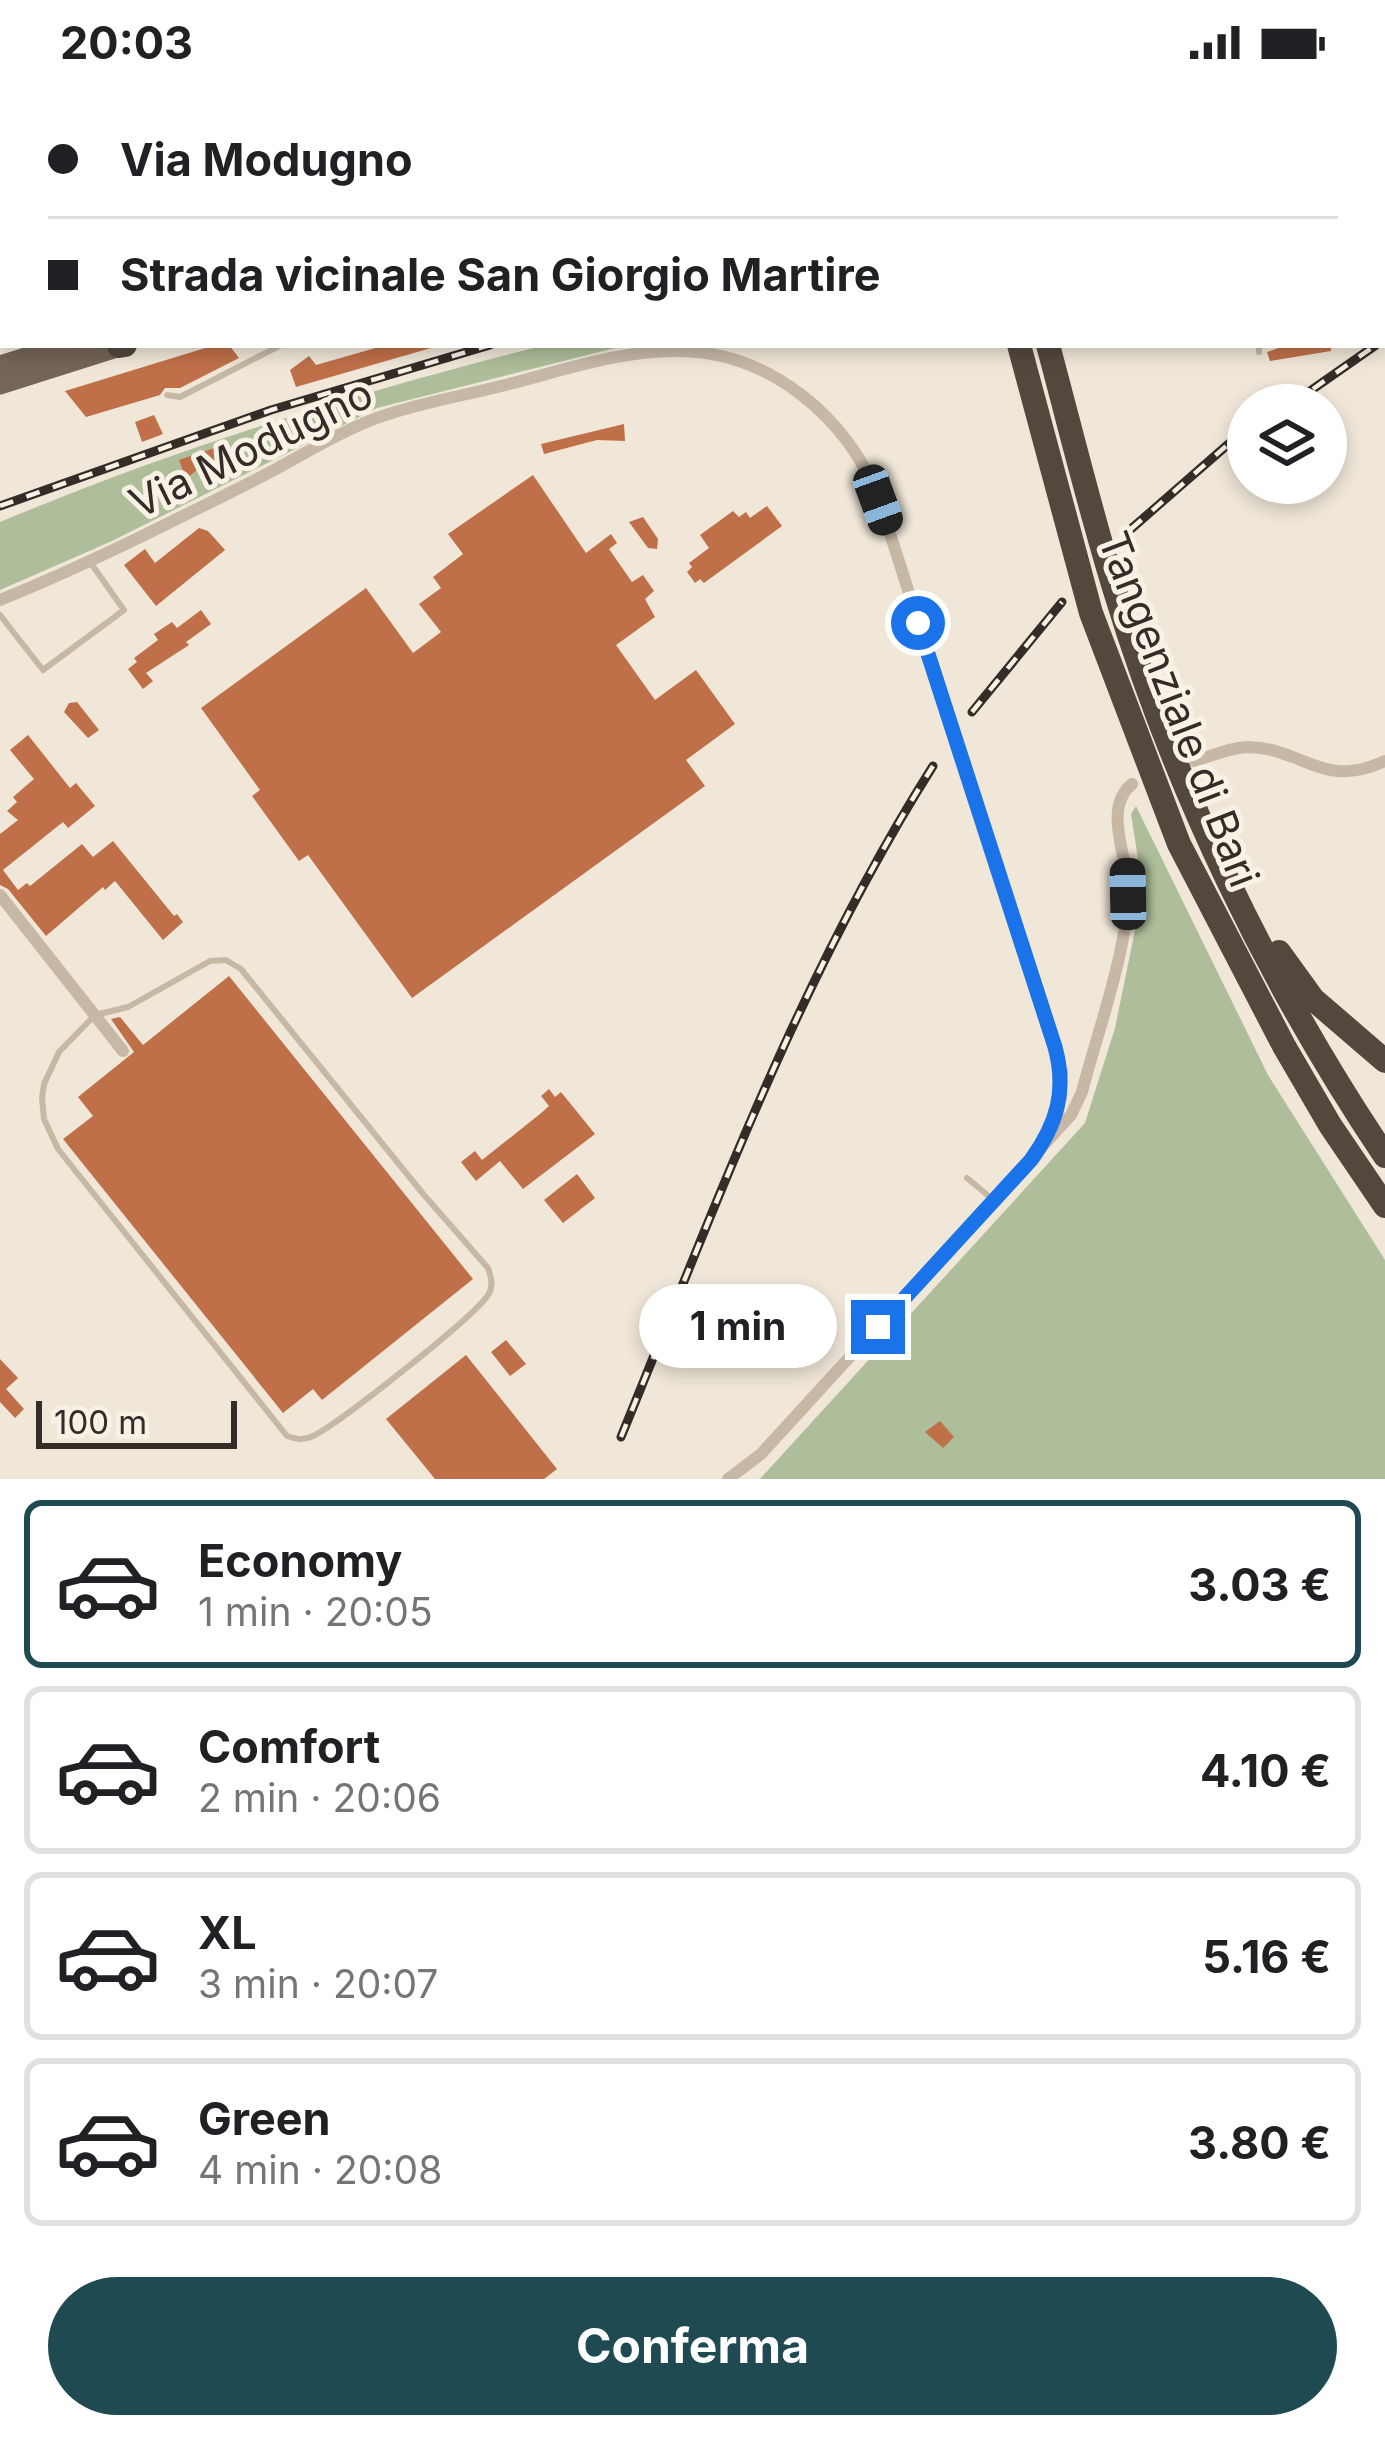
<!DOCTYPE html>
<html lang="it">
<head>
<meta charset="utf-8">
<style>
  :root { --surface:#fff; --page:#f6f6f6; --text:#202124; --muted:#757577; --line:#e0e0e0; --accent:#1f4a52 }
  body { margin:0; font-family:Inter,sans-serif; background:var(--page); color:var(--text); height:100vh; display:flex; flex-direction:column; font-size:45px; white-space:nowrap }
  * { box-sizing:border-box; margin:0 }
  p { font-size:39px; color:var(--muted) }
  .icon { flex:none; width:66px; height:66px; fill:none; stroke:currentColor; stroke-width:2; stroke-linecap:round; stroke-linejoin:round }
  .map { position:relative; height:1395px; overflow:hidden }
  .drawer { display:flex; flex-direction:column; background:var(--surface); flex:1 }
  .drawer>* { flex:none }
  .guide { position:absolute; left:0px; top:0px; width:1386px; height:264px; box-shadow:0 6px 18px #0003; display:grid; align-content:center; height:264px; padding:0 48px; background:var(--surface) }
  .tools { position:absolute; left:1227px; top:300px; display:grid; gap:24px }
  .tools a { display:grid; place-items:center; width:120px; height:120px; border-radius:50%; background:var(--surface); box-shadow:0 6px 18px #0003; font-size:60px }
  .scale { position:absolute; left:36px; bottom:30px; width:201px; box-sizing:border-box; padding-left:12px; border:6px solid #332c27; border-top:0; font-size:33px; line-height:42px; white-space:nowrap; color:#332c27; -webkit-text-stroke:9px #f8f1e5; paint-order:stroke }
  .end { position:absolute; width:54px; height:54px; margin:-27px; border:15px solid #1a73e8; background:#fff; box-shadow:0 0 0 6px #fff }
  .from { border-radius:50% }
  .bubble { position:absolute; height:84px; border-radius:42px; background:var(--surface); box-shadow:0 6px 18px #0003; font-size:39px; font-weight:700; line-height:84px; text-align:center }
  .car { position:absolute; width:36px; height:72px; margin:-36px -18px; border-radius:15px; box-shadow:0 0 9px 3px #0007; background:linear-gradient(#222 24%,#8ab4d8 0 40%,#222 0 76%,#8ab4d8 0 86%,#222 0) }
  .guide b { display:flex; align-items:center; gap:42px; height:114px; font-size:45px }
  .guide b+b { border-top:3px solid var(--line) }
  .guide i { width:30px; height:30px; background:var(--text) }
  ul { padding:21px 0 0; list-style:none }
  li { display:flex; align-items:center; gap:36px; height:168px; margin:0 24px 18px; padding:0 24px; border:6px solid var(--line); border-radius:18px }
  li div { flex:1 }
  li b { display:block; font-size:45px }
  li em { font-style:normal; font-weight:700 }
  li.active { border-color:var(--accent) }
  li>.icon { width:108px; height:108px; stroke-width:1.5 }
  .button { display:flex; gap:24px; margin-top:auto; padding:24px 48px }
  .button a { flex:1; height:138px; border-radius:72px; background:var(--accent); color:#fff; font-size:48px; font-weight:700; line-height:138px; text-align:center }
  .status { display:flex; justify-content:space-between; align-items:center; height:84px; padding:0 60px; background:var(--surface); direction:ltr }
  .status svg { height:33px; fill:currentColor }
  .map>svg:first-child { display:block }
</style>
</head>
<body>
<div class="status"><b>20:03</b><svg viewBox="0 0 49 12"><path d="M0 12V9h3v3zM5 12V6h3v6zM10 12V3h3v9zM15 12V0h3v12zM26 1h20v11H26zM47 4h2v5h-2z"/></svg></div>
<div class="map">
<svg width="1385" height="1395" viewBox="0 0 1385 1395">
  <rect width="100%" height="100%" fill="#f0e7d9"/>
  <!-- green -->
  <path fill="#aebe9a" d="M545,261H627L377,324L112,457L0,506V438C177,364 359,308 545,261Z
    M1136,722L1268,991L1385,1176V1395H760L1085,1039L1115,944L1143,807L1131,730Z"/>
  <!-- building -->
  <path fill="#bf7048" d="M215,261H229L239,274L180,304H165L160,311L86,333L65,307Z
    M386,261L431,264L296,303L290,286L309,272L316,281Z
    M1287,261H1331V267L1270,277L1267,268Z
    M154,331L163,350L142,358L135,338Z
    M624,340L625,357L597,356L544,370L541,360Z
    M214,364L220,386L216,387L218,394L203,399L198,385L186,395L179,376Z
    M533,391L586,469L611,450L617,459L609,465L632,498L643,491L654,507L645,515L655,533L616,561L655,616L696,586L735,640L686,676L705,702L412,914L308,771L299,777L252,712L260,706L201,624L366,504L413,569L441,548L419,520L441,504L433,493L463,470L448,450Z
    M767,422L782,442L704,499L700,495L695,499L687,488L692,483L689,479L709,464L700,451L733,427L739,433L746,428L750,434Z
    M643,433L658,455L657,465L648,464L629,438Z
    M199,444L208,447L225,466L156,522L124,481L145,465L155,479Z
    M201,526L211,540L186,558L189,561L146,589L153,597L143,605L128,585L137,578L134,574L158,556L154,550L172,538L177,544Z
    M77,618L99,646L88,654L64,628L69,619Z
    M28,651L70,704L76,699L95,722L68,744L63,738L3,786L18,806L27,799L30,802L82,760L93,773L113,757L174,832L177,830L183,838L163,856L115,797L105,806L103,803L46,852L8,805L0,801V750L18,736L7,727L17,718L13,713L34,695L10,666Z
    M229,892L473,1195L322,1316L313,1305L283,1329L63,1055L93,1032L78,1013L134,968L111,935L120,933L143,961Z
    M549,1005L555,1013L561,1008L595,1050L523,1105L500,1077L476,1097L461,1078L475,1067L482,1076L540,1030L549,1022L541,1012Z
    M577,1090L595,1114L563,1139L544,1116Z
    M506,1256L526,1280L510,1292L491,1268Z
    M466,1271L557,1385L544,1395H435L386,1335Z
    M0,1275L18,1294L6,1305L24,1325L15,1334L0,1318Z
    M940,1337L954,1353L943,1364L925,1348Z"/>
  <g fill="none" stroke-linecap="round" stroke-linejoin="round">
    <!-- path -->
    <path stroke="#b3a290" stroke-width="3" stroke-dasharray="6 6" stroke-linecap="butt" d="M173,3L176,0
      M0,65H3
      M1383,223L1385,222"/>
    <!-- lane -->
    <path stroke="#c7b8a6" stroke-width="6" d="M1259,261V268
      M167,311L180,313L279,262
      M0,531L43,586L124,526L90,478
      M226,876L241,885L424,1111L488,1184C491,1193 494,1202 488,1211C474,1233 340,1339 313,1352C303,1357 296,1355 287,1352L58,1065L44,1035L42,1014L44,1000L59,968L95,931L128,923L210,877Z
      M967,1094L991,1114"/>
    <!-- street -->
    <path stroke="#c7b8a6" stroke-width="12" d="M1195,0L1199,3
      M151,3L155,0
      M1046,3L1047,0
      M1315,3L1317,0
      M0,81L3,80
      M1383,144L1385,143
      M1383,206H1385
      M0,516C87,481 171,438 255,396C293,377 329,353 369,337C413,320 463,312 509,300C564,286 622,266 679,267C770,268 847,333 879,415L1062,988L1061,1014L1046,1056
      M1194,677C1212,672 1231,663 1249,663C1305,665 1323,706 1385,677
      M0,811L123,967
      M728,1395L761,1370L1071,1031L1082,1008C1097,949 1128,866 1128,806C1128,773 1102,724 1132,700"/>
    <!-- primary -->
    <path stroke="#756558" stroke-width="21" d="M602,3L606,0
      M629,3L633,0
      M0,97L3,108
      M0,139L3,132
      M0,202L3,207
      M0,282L68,261
      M0,300L123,261"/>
    <!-- highway -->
    <path stroke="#54473e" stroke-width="24" d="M957,0L958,3
      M986,0L987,3
      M648,3L652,0
      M866,3L872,0
      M1004,3V0
      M1019,261L1091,529L1179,760L1284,962L1330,1041L1385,1122
      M1048,261C1070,343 1090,426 1115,507C1175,705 1270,901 1385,1072
      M119,262L125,261
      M1279,868L1313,915L1385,977"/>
    <!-- rail casing -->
    <g stroke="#332c27" stroke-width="9">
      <path id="rail" d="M1383,107L1385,106
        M1290,321L1376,261
        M0,422L271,326L490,261
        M1131,445L1248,343
        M972,628L1062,518
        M621,1353C715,1123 800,892 933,682"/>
    </g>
    <!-- rail -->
    <use href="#rail" stroke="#f8f1e5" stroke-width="4.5" stroke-dasharray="14" stroke-linecap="butt"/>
  </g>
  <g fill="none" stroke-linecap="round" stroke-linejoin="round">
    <!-- route -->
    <path stroke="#1a73e8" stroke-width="15" d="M878,1243L1031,1076C1057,1040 1067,1007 1055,963L918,539"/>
  </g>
  <g text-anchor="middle" stroke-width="10" stroke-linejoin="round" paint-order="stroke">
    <!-- street labels -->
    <g font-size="42" fill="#332c27" stroke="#f8f1e5">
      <text transform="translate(251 364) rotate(-26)" y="15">Via Modugno</text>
      <text transform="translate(1179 625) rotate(69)" y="15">Tangenziale di Bari</text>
    </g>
  </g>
</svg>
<div class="tools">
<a><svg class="icon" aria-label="layers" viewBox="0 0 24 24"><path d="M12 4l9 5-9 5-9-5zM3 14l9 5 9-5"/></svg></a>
</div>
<div class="scale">100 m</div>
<i class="end from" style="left:918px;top:539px"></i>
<i class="end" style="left:878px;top:1243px"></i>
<div class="bubble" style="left:639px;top:1200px;width:198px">1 min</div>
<i class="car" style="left:878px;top:416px;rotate:160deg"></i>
<i class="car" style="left:1128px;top:810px;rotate:359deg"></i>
<div class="guide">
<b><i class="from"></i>Via Modugno</b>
<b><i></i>Strada vicinale San Giorgio Martire</b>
</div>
</div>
<section class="drawer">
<ul>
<li class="active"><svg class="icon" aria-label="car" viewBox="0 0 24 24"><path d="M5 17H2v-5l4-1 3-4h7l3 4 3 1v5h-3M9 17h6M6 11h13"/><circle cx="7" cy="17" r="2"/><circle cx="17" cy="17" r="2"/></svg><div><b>Economy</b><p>1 min · 20:05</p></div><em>3.03 €</em></li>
<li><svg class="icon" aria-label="car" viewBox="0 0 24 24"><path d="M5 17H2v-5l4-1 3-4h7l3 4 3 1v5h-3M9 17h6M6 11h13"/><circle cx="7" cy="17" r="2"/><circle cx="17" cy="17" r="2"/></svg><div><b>Comfort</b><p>2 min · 20:06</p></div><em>4.10 €</em></li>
<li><svg class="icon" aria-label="car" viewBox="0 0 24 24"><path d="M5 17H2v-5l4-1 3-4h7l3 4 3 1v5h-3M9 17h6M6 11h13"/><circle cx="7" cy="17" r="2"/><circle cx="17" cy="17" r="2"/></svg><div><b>XL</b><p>3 min · 20:07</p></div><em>5.16 €</em></li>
<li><svg class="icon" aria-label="car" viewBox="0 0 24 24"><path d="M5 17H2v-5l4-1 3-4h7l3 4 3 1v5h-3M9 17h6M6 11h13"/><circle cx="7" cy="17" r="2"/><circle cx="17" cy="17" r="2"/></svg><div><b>Green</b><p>4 min · 20:08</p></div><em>3.80 €</em></li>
</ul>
<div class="button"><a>Conferma</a></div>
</section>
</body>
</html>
